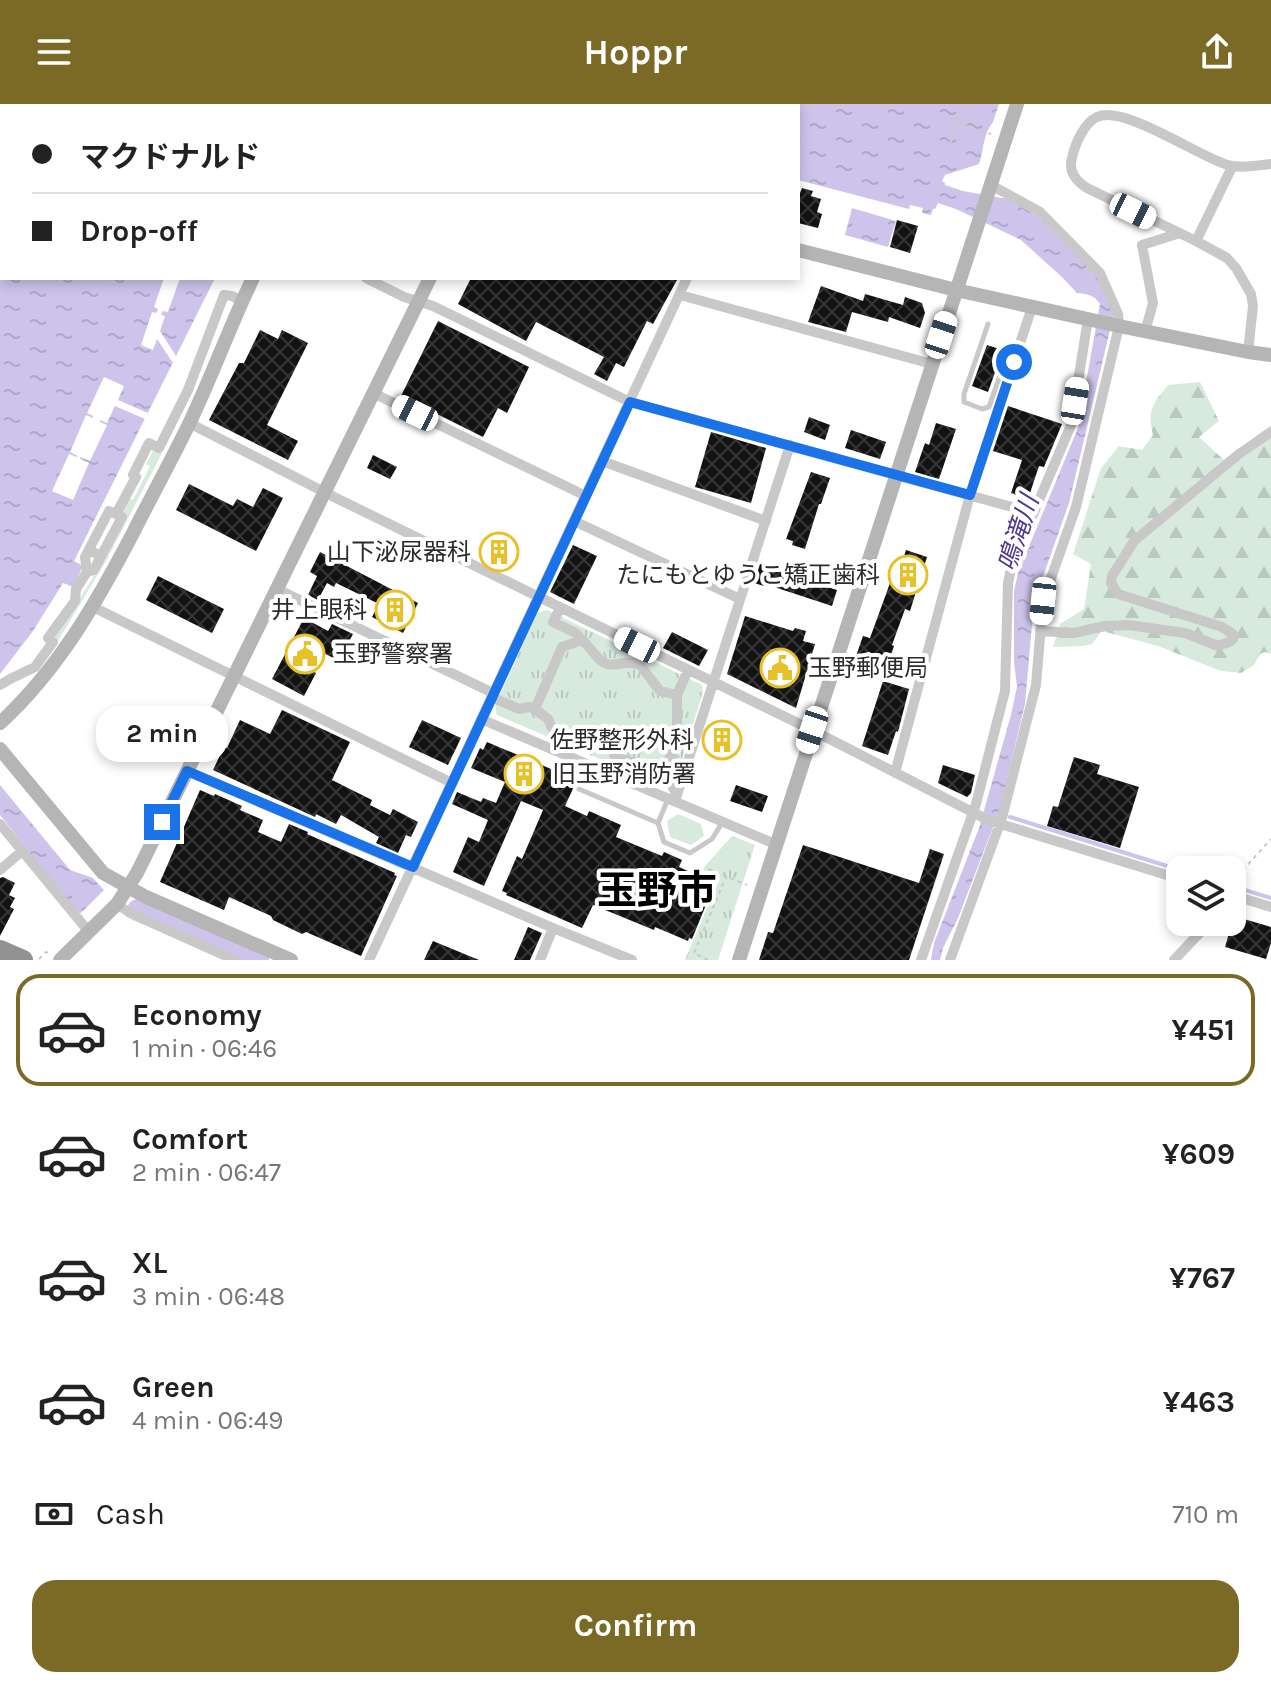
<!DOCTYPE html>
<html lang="en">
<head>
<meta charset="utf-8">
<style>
  :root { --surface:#fff; --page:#f2f2f2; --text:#222; --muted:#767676; --line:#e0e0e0; --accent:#7b6a25 }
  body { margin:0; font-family:Karla,"Noto Sans JP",sans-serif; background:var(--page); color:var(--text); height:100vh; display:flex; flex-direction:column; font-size:30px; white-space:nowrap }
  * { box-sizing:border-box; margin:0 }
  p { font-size:26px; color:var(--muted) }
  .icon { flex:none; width:44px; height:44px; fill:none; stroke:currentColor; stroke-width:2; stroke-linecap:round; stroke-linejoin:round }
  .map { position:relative; height:856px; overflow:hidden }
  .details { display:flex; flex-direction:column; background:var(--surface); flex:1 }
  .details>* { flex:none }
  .hud { position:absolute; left:0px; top:0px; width:800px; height:176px; box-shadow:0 4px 12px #0003; display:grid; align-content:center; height:176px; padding:0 32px; background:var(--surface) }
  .tools { position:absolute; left:1166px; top:752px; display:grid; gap:16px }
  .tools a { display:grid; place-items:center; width:80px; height:80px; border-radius:16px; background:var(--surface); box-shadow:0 4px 12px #0003; font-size:40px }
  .end { position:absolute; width:36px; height:36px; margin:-18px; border:10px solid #1a73e8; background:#fff; box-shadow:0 0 0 4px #fff }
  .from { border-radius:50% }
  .bubble { position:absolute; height:56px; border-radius:24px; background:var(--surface); box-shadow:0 4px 12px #0003; font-size:26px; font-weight:700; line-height:56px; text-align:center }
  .car { position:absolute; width:24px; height:48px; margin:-24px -12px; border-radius:10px; box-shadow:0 0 6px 2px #0007; background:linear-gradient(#fff 24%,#345 0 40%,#fff 0 76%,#345 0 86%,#fff 0) }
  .hud b { display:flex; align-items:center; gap:28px; height:76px; font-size:30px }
  .hud b+b { border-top:2px solid var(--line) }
  .hud i { width:20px; height:20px; background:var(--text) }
  ul { padding:14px 0 0; list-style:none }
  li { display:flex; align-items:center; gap:24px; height:112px; margin:0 16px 12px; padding:0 16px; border:4px solid transparent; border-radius:24px }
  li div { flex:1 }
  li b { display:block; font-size:30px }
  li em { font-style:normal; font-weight:700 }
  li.selected { border-color:var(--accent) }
  li>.icon { width:72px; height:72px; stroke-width:1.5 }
  .pay { display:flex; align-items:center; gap:20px; height:88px; padding:0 32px; font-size:30px }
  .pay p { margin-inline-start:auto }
  .cta { display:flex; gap:16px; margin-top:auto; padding:16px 32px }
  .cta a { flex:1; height:92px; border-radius:24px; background:var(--accent); color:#fff; font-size:32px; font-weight:700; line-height:92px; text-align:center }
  header { display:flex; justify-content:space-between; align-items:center; height:104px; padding:0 32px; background:var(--accent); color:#fff; font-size:36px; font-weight:700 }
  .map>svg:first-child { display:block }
</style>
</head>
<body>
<header><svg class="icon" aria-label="menu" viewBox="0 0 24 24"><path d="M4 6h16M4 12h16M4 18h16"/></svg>Hoppr<svg class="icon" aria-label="share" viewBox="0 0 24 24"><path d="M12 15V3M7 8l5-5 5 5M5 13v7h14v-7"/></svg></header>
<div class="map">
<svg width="1271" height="856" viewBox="0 0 1271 856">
  <defs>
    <pattern id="forest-firs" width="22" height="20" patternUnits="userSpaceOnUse" patternTransform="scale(2)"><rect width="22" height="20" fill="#d8eade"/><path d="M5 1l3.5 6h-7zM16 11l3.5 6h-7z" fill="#bac9bf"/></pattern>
    <pattern id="park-tufts" width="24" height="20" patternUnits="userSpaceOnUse" patternTransform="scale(2)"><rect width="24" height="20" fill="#d8eade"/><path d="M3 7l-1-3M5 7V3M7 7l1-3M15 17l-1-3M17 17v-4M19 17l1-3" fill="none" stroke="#bac9bf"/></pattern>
    <pattern id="water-ripples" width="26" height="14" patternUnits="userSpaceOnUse" patternTransform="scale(2)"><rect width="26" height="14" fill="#cdc3eb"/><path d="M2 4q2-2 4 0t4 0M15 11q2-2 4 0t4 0" fill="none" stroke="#b0a8ca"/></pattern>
    <pattern id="building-cross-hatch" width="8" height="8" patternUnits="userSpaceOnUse" patternTransform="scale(2)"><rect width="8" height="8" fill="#121212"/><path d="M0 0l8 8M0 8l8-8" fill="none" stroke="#353535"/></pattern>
  </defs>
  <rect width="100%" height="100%" fill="#fff"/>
  <!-- green -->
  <path fill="#d8eade" d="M154,345L162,349L106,457L58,537L54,534C70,510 87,485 101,459C111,438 117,415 128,394L133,396L150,362L146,360Z
    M678,710L701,720L704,732L691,741L670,733L667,717Z"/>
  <!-- forest -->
  <path fill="url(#forest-firs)" d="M1200,278L1219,317L1199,333L1224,356L1271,321V550L1265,548L1260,550L1254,561L1241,569L1221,567L1158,542L1102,527L1092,540L1082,542L1053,543L1060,520L1084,505L1091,460L1073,450L1101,364L1119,342L1142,346L1153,331C1147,308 1152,300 1168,281Z"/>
  <!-- park -->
  <path fill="url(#park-tufts)" d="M547,506L702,581L703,588L676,674L663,682L497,611L495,602L537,509Z
    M732,732L755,741L718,856H685L718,778L701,769L705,762Z"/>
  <!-- water -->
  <path fill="url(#water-ripples)" d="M0,0H194L195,2H2V174H215L74,457L83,462L73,483L63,479L33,527L0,570Z
    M646,0H999L993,18C983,30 984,45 979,60L945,71L942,77L945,79V81L963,87L1007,95L1023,103L1038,113L1095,169L1114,209L1069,399L1034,498L1025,600L1000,705L958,814L943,844L940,856H931L934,839L979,724L1011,611L1017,583L1014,558V487L1018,469L1078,324L1100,200C1094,190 1086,190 1077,189L1063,174L1021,136L956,105L938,99L935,105H933L931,111L922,109L923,104L910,101L909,105L798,76V2H647Z
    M852,104L896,117L888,143L845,131Z
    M0,681L70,766L93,774L104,786L81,809L75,806L0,711Z"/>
  <!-- pier -->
  <path fill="#fff" d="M164,174H180L168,208L163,207L161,211L165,212L160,227L176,252L173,259L157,235L153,246L141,241L152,208L156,209L158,205L154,203Z
    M104,273L124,282L118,296L148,309L145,315L115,302L107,319L100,316V318L107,321L90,357L80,353V355L89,359L73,396L52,387L69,350L77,353L78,352L70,348L86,311L93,314V312L87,309Z"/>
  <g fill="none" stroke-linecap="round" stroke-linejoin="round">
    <!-- stream -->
    <path stroke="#cdc3eb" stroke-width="4" d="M1010,713L1180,766
      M1232,782L1271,794"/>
    <!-- river -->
    <path stroke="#cdc3eb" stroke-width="22" d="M138,806L258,856"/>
  </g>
  <!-- building -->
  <path fill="url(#building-cross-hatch)" d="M802,84L813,87L811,92L821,95L817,108L822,110L818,124L798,119V88L800,89Z
    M897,116L918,122L910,149L890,143Z
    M471,174H678L653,220L647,217L624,263L616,259L607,277L594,270L604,253L536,218L526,237L458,200Z
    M821,182L863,197L865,190L903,201L905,193L922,199L925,209L920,224L889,213L888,218L852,208L846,228L808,218Z
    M438,217L529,263L507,309L498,304L483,333L401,292Z
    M260,226L278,235L282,226L308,239L267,321L298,337L288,356L209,316L239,259H244Z
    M987,241L1003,246L988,288L972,282Z
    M1008,302L1062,320L1044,363L1039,362L1028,395L1011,389L1022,356L993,347Z
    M809,313L830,321L825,336L804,328Z
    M936,319L956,325L939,375L915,368L925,339L929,341Z
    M851,326L886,338L880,355L845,344Z
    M711,328L766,344L751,399L695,383Z
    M373,351L397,363L390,375L367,364Z
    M811,368L830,374L821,400H819L805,445L792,441L793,437L786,435Z
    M189,380L233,402L237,395L253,403L263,384L283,394L256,447L176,406Z
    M492,430L512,440L499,465L490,460L495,451L485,446Z
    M573,441L597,452L574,500L550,488Z
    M906,446L927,453L910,507L905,505L892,541L894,542L886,566L855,555L863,532L870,534L890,479H892L897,464L900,465Z
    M320,448L418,499L403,529L372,513L379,500L336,479L334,483L327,479L318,496L308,491L317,472L310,468Z
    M760,460L837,486L832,502L765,480L764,482L754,479Z
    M158,472L224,505L212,529L146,496Z
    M745,512L793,527L795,524L806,527L803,537L815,540L796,604L727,570Z
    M304,514L328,527L332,520L353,530L339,557L316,545L306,564L316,569L304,592L272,575Z
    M672,528L708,546L699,562L663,544Z
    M883,577L909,585L898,628L896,627L888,651L862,642Z
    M282,606L350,638L332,676L372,696L370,701L390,711L393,705L418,718L411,733L406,731L398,749L376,739L379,733L341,711L336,720L316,710L315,713L213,666L224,643L227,644L240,616L270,630Z
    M422,616L461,634L448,661L409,643Z
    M708,621L742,632L736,651L702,640Z
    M487,638L577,676L565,702L587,712L589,707L621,721L616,733L662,752L664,748L682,756L679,763L715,779L692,835L689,834L688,837L655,823L654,826L593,801L582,824L506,791L507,789L502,787L517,752L522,755L543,706L521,697L484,782L453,768L468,733L479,738L488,716L452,700L457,688L481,698L483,694L496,699L505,678L471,664L480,644L483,646Z
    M1074,653L1100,661L1097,670L1139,683L1120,744L1047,722L1053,702L1058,703Z
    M943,661L975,671L971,689L967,693L938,679Z
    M736,681L768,692L762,708L730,697Z
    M200,686L214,692L215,690L242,702L240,706L263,716L258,728L281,738L289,720L308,728L307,730L395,769L394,771L397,772L361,852L306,828L302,830L273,816L271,812L229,793L224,806L160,778Z
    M803,741L919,779L930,745L944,750L909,856H759L768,828L773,829Z
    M3,773L15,779L9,791L15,794L10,803L14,805L0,832V774Z
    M1234,812L1271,823V839L1266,855L1225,843Z
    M528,823L542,829L530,856H514Z
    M433,837L479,856H424Z"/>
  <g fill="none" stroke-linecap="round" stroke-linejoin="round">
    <!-- path -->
    <path stroke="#c8c8c8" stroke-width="2" stroke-dasharray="4 4" stroke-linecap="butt" d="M730,2L731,0
      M798,13L803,0
      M958,19L991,30
      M950,40L962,6
      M708,765L747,781
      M1232,778L1271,735
      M39,855L46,848L49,849
      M708,856L694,849L726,773"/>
    <!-- lane -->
    <path stroke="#c8c8c8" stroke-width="5" d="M546,0L553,2
      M988,220L964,290V298L982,305L989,303L1008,248
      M579,685L658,719
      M668,695L658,719L664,738L690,749L712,735L722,719"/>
    <!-- street -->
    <path stroke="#c8c8c8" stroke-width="10" d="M481,0L486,2
      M1196,137L1232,63
      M366,174L404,193L433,202L630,298L1034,409
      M680,191L932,260
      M1145,228L1153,199L1142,141L1180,129
      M1248,248L1253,202L1251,190L1236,164L1227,154L1196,137L1087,84C1076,77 1068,68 1072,54C1075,40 1084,19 1097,13C1123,0 1199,53 1228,61C1241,65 1258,61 1271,60
      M373,289L586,392
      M189,319L338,395L812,626L982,713L994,718L1180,775
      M602,357L766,417
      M574,417L740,495
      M89,446L101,452L122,413L116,410
      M87,468L94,466L101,452
      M277,485L493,589
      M93,503L452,679
      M560,504L553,518L576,529L582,536
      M1040,527L1074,529L1105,522L1128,521L1185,529L1218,542L1229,538L1233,535L1234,531L1222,523L1118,490L1111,479L1112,472L1134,437L1239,350L1271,328
      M0,581L10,575L35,563L53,538L48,534L75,497L76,485L87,468L85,453L109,407L116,410L136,373L133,371L149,339L159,344L188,286L224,191L232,192L242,197
      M677,591L660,587L640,561C625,555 617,563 607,560C597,557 590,542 582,536L562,543L535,605L548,615L552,624L587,639L593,632L614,641V651C640,662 666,676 677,639V591L688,566
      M491,593L519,605L529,603L535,605
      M481,615L775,740
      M661,662L677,691
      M187,667L553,824L632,856
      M895,669L970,391L1032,203
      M675,697L790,341
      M0,720L89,828
      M0,766L22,747
      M1232,791L1271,803
      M117,800L130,809L235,856
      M369,856L687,174
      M540,856L553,824
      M921,856L976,700L1005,587L1008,479L1012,460L1071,321L1088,215
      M950,856L1002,714L1036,581L1043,497L1076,403L1119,222L1118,210L1100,169L1040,108L991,81
      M1174,856L1210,818"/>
    <!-- secondary -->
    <path stroke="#b5b5b5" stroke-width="14" d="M338,2L339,0
      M512,2L513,0
      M798,146L956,186L1119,222L1248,248L1271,251
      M0,619C58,566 97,498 133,429C151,393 171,357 189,320C212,272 230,222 253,174
      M0,645L103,769L146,793L291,856
      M60,856L117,800L137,769L430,174
      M739,856L1017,0"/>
    <!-- highway -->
    <path stroke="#929292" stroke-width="20" d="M0,846L23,856"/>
  </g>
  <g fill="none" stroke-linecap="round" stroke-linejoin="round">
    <!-- route -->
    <path stroke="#1a73e8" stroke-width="10" d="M162,718L187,667L413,763L630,298L970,391L1014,258"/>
  </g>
  <!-- icons -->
  <defs>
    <g id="building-ring" transform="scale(2)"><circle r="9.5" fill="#fff" stroke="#e8c128" stroke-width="1.5"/><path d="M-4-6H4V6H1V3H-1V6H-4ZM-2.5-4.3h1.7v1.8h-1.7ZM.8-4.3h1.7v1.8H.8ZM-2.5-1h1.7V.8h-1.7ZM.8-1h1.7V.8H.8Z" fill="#e8c128"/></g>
    <g id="civic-ring" transform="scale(2)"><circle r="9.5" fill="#fff" stroke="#e8c128" stroke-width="1.5"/><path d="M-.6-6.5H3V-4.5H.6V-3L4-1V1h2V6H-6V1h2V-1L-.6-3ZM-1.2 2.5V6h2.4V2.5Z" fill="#e8c128"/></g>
  </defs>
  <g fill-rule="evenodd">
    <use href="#building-ring" x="499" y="448"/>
    <use href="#building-ring" x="908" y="471"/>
    <use href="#building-ring" x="395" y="506"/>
    <use href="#civic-ring" x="305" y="550"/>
    <use href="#civic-ring" x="780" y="564"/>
    <use href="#building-ring" x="722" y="636"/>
    <use href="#building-ring" x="524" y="670"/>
  </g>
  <g text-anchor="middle" stroke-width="8" stroke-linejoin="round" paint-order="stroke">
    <!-- poi labels -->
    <g font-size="24" fill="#2b2b2b" stroke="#fff" text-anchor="end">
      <text x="471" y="456">山下泌尿器科</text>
      <text x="880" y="479">たにもとゆうこ矯正歯科</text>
      <text x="367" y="514">井上眼科</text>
      <text x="333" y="558" text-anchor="start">玉野警察署</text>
      <text x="808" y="572" text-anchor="start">玉野郵便局</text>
      <text x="694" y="644">佐野整形外科</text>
      <text x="552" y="678" text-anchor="start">旧玉野消防署</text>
    </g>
    <!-- water labels -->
    <g font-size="26" font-style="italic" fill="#4f398e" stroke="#fff">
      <text transform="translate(1018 429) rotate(-72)" y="9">鳴滝川</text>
    </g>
    <!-- town labels -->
    <g font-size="40" font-weight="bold" fill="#000" stroke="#fff">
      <text x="657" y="800">玉野市</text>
    </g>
  </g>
</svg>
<div class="tools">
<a><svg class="icon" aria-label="layers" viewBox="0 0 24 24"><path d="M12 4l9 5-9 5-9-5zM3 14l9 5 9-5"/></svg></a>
</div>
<i class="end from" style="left:1014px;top:258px"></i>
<i class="end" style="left:162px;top:718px"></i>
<div class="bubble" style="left:96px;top:602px;width:132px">2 min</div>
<i class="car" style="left:1133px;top:107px;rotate:116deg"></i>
<i class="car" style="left:941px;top:231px;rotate:18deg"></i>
<i class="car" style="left:1075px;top:297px;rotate:9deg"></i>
<i class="car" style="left:415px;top:309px;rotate:296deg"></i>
<i class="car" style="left:1043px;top:497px;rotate:186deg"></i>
<i class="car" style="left:637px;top:541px;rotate:296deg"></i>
<i class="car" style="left:812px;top:626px;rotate:198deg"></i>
<div class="hud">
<b><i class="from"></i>マクドナルド</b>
<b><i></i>Drop-off</b>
</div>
</div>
<section class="details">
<ul>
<li class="selected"><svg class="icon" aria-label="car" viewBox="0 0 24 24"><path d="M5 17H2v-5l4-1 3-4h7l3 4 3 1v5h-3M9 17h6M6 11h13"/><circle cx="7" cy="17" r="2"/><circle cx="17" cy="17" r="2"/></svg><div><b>Economy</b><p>1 min · 06:46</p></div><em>¥451</em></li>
<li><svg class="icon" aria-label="car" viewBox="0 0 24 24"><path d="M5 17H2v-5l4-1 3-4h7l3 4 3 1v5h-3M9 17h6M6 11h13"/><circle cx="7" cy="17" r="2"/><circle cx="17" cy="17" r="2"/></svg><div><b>Comfort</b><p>2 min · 06:47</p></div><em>¥609</em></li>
<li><svg class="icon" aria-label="car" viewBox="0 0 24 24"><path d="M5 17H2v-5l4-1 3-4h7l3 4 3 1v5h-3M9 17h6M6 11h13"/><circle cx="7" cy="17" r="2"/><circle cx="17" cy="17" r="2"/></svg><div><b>XL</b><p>3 min · 06:48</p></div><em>¥767</em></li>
<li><svg class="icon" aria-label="car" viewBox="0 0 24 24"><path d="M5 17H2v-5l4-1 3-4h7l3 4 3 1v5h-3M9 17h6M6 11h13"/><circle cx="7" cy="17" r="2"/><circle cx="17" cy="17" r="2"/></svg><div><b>Green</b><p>4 min · 06:49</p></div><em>¥463</em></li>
</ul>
<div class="pay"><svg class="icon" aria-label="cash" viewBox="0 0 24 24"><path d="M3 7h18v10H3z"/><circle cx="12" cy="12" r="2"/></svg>Cash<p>710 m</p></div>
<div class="cta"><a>Confirm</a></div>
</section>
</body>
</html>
